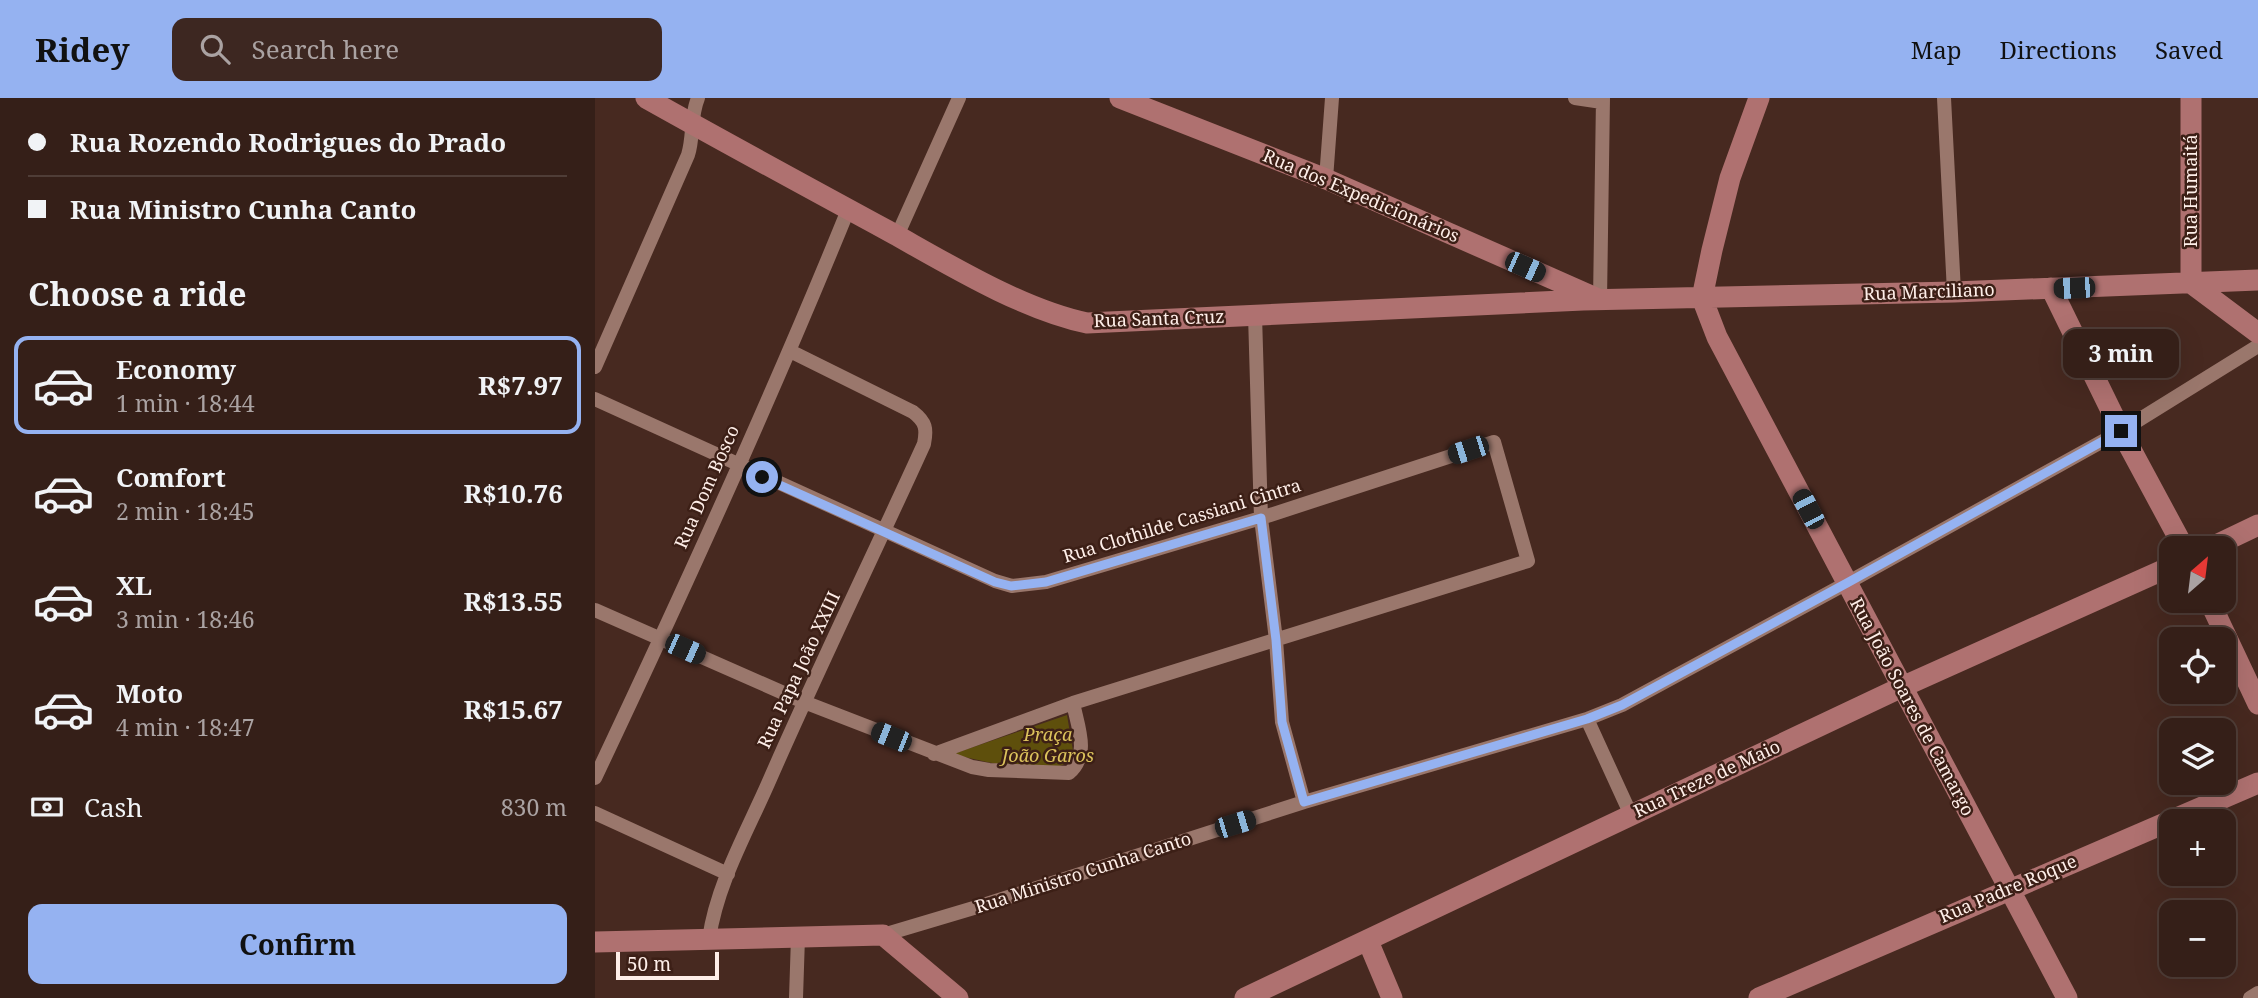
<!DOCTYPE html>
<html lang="en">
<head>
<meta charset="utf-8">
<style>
  :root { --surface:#351f18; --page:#3d2721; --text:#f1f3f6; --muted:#aaa2a2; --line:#4f3d37; --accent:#95b2f1 }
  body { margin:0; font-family:"Noto Serif",serif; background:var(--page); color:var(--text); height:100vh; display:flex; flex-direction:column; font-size:26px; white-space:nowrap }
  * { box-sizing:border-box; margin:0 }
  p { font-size:23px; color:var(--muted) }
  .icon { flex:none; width:38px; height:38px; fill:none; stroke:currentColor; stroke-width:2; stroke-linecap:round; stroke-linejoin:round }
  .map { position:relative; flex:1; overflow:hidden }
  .sheet { display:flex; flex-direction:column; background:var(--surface); width:595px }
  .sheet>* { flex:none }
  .hud { display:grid; align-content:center; height:154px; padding:0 28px; background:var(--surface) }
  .needle { width:46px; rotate:28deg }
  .controls { position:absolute; left:1564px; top:438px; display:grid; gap:14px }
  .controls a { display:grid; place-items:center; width:77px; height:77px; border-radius:14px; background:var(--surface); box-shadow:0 7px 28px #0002,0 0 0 2px var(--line); font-size:35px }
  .scale { position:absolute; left:21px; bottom:18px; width:103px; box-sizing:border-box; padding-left:7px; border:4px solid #feeee8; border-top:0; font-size:19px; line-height:24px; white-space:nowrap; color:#feeee8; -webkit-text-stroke:5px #3c1f16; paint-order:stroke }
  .end { position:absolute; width:32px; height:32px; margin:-16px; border:9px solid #95b2f1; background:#111; box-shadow:0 0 0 4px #111 }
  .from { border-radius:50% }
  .bubble { position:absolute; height:49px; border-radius:14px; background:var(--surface); box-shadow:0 7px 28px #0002,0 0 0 2px var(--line); font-size:23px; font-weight:700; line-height:49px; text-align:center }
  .car { position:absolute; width:21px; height:42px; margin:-21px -10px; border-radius:9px; box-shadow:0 0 5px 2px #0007; background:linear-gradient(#222 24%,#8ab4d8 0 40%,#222 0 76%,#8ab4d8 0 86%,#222 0) }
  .hud b { display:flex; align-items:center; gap:24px; height:66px; font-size:26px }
  .hud b+b { border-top:2px solid var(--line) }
  .hud i { width:18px; height:18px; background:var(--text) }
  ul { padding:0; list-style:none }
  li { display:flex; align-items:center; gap:21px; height:98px; margin:0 14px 10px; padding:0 14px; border:4px solid transparent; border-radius:14px }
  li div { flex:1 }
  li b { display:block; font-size:26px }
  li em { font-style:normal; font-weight:700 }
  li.current { border-color:var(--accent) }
  li>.icon { width:63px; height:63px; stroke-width:1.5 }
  h2 { padding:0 28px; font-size:32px; line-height:84px }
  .pay { display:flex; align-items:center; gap:18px; height:77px; padding:0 28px; font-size:26px }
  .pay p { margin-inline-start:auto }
  .action { display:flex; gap:14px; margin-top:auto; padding:14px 28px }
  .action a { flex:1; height:80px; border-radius:14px; background:var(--accent); color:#111; font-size:28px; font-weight:700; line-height:80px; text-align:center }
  header { display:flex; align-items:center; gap:42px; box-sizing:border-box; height:98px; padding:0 35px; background:var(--accent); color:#111 }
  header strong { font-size:33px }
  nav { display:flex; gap:38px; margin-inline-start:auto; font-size:24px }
  .search { width:490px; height:63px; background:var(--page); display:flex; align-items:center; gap:18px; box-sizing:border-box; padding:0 24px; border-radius:14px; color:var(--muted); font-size:26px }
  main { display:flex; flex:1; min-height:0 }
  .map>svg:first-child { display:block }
</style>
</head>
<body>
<header>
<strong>Ridey</strong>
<div class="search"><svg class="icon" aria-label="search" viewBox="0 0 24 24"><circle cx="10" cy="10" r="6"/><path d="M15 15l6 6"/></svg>Search here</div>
<nav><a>Map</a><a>Directions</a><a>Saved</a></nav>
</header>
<main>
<section class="sheet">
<div class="hud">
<b><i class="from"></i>Rua Rozendo Rodrigues do Prado</b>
<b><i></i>Rua Ministro Cunha Canto</b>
</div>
<h2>Choose a ride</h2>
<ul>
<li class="current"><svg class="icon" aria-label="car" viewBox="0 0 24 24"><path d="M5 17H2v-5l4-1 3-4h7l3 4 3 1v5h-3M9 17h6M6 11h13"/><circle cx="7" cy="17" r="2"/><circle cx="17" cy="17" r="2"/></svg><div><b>Economy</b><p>1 min · 18:44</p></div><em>R$7.97</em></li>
<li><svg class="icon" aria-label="car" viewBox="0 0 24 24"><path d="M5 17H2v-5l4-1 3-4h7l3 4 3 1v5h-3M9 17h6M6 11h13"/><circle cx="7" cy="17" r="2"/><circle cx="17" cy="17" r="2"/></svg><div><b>Comfort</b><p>2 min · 18:45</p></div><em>R$10.76</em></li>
<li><svg class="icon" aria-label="car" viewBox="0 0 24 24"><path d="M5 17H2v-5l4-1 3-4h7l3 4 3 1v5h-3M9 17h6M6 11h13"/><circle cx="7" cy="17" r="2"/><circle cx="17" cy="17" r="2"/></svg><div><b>XL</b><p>3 min · 18:46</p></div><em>R$13.55</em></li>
<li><svg class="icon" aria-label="car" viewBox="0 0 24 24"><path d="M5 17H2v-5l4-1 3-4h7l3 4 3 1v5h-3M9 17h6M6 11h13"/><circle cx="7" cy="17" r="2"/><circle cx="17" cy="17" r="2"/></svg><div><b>Moto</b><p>4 min · 18:47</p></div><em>R$15.67</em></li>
</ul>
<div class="pay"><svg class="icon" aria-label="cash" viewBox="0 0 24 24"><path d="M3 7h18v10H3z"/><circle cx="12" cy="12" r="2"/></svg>Cash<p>830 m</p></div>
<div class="action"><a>Confirm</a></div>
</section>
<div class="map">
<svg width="1663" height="900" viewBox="0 0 1663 900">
  <rect width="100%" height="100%" fill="#472920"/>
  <!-- green -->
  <path fill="#5e4f0c" d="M472,617L479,659C475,662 470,666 465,668C444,677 381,662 358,656Z"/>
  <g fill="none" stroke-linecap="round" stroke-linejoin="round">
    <!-- street -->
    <path stroke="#9a776c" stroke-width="14" d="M980,0L1007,4
      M1349,0L1359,194
      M731,81L737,0
      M302,138L364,0
      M1005,202L1008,0
      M660,217L666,420L681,542L687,624L709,704
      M0,269L93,57C99,38 95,19 103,0
      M0,301L400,483L417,488L451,484L666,420L899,344L933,463L478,605L339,656
      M0,512L209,604L377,669L394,672L474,675C495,657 483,629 478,605
      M992,621L1036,717
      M0,680C89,492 175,304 253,112
      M0,715L133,776
      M288,837L382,809L709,704L992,621L1027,607L1252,485L1526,333L1663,248
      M114,841C122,785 153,732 175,681C224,569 278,458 329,346C332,331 331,324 318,314L195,253
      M201,900L203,839
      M1655,900L1663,895"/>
    <!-- secondary -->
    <path stroke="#af7170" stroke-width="21" d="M51,0C133,46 216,91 299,136C356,168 429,212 492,225L988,202L1359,194L1663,182
      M525,0L731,81L1001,200
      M1164,0L1135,80L1117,152L1107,200L1122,239L1472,900
      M1596,0V185L1663,235
      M1456,190L1526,333L1589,450
      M1615,450L1663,427
      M1614,502L1663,606
      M773,843L797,900
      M0,844L288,837L363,900
      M650,900L1307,589L1577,468
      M1164,900L1663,685"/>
  </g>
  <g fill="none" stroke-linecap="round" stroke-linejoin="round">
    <!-- route -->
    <path stroke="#95b2f1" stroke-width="9" d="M167,379L400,484L416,488L451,484L666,420L681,542L687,624L709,704L992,621L1027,607L1252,485L1526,333"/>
  </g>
  <g text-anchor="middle" stroke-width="5" stroke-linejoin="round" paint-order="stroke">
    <!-- street labels -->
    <g font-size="18" fill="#feeee8" stroke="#3c1f16">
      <text transform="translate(1596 93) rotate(-90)" y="6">Rua Humaitá</text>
      <text transform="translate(766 98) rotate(23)" y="6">Rua dos Expedicionários</text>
      <text transform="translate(1334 194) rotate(-2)" y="6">Rua Marciliano</text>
      <text transform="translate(564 221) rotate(-2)" y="6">Rua Santa Cruz</text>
      <text transform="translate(112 389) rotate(-66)" y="6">Rua Dom Bosco</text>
      <text transform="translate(587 423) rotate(-17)" y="6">Rua Clothilde Cassiani Cintra</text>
      <text transform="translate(204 572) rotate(-65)" y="6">Rua Papa João XXIII</text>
      <text transform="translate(1317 609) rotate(62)" y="6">Rua João Soares de Camargo</text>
      <text transform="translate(1112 681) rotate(-25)" y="6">Rua Treze de Maio</text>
      <text transform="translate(488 775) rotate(-18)" y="6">Rua Ministro Cunha Canto</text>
      <text transform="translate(1413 791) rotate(-23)" y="6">Rua Padre Roque</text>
    </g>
    <!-- park labels -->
    <g font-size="18" font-style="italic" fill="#dcc35c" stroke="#3c1f16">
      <text x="453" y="643">Praça<tspan x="453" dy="21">João Garos</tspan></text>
    </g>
  </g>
</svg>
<div class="controls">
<a><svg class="needle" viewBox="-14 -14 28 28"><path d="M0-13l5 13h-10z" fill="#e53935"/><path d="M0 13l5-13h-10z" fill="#aaa2a2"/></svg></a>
<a><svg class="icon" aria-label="locate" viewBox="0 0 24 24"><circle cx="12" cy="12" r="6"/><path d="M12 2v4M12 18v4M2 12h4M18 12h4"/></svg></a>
<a><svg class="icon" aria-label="layers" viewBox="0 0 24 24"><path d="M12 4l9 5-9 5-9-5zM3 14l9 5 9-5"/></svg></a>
<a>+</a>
<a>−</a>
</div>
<div class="scale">50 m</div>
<i class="end from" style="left:167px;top:379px"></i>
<i class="end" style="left:1526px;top:333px"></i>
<div class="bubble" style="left:1468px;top:231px;width:116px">3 min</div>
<i class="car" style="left:930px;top:169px;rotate:114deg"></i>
<i class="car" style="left:1479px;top:190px;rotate:268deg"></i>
<i class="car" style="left:873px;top:352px;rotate:252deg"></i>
<i class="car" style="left:1213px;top:411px;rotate:332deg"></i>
<i class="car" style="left:90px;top:551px;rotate:114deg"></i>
<i class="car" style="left:296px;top:639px;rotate:292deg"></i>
<i class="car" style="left:640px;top:726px;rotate:73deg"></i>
</div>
</main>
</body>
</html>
